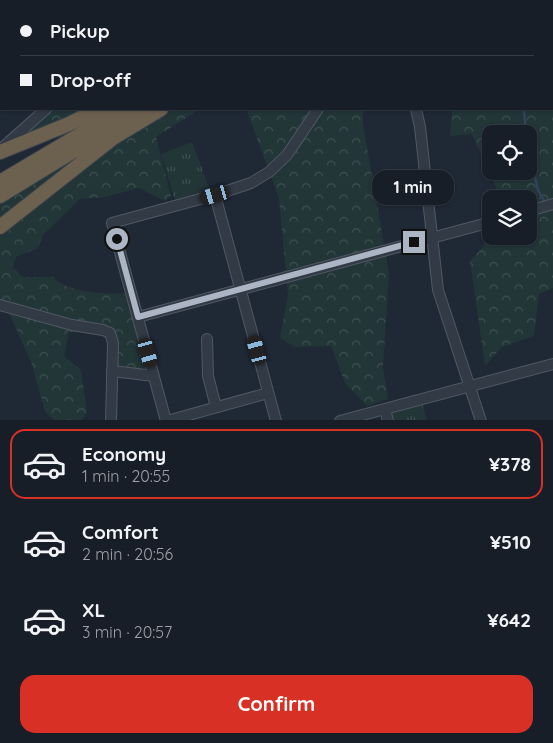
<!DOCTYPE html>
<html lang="en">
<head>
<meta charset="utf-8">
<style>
  :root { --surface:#171e28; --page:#202730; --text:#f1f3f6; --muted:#9ea2a8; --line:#363c45; --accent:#d93025 }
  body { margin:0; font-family:Quicksand,sans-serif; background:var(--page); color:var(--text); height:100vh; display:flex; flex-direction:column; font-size:19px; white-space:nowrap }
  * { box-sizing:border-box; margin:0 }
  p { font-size:16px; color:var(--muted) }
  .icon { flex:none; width:28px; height:28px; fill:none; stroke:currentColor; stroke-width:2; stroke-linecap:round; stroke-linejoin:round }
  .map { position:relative; height:420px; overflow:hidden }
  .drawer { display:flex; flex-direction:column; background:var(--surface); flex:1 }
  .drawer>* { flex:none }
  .banner { position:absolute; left:0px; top:0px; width:554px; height:110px; box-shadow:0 1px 4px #0004,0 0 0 1px var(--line); display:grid; align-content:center; height:110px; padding:0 20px; background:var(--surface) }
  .tools { position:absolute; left:482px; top:125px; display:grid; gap:10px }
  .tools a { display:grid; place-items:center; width:55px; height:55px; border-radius:10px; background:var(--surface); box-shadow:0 1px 4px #0004,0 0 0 1px var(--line); font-size:25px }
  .end { position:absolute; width:22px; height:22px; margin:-11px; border:6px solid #acb5c3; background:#111; box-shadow:0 0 0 2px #111 }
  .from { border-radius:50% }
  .bubble { position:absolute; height:35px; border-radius:15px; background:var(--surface); box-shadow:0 1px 4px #0004,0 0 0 1px var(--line); font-size:16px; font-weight:700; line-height:35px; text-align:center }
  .car { position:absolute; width:15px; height:30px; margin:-15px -8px; border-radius:6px; box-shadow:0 0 4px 1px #0007; background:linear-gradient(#222 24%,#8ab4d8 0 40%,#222 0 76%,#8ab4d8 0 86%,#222 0) }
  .banner b { display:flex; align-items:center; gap:18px; height:48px; font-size:19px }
  .banner b+b { border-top:1px solid var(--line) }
  .banner i { width:12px; height:12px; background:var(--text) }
  ul { padding:9px 0 0; list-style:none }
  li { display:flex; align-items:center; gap:15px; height:70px; margin:0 10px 8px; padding:0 10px; border:2px solid transparent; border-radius:15px }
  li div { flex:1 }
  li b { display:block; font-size:19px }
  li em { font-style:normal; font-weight:700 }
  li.current { border-color:var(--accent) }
  li>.icon { width:45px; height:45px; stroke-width:1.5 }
  .action { display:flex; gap:10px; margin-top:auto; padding:10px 20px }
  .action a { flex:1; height:58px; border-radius:15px; background:var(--accent); color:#fff; font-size:20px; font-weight:700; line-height:58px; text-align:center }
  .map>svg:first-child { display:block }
</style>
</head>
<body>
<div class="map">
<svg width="553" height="421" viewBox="0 0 553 421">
  <defs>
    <pattern id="grass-tufts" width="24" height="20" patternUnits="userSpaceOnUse" patternTransform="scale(1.25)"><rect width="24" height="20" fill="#223537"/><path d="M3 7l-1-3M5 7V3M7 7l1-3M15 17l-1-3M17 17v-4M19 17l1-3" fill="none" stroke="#3f5052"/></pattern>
    <pattern id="forest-crowns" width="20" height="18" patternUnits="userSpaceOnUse" patternTransform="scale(1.25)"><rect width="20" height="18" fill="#223537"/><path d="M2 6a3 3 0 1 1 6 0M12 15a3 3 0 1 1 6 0" fill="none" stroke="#3f5052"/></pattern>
  </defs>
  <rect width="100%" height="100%" fill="#1f2835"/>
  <!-- grass -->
  <path fill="url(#grass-tufts)" d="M192,142L211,193L176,204L161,154Z
    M421,400L427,420H388L385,409Z"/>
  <!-- forest -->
  <path fill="url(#forest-crowns)" fill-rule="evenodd" d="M470,0H553V288L539,294L534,336L502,347L485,366L470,261L482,248L491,231V236H529V199H499C495,178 480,156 472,134L450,136L452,109H552V1ZM491,134H529V171H491Z
    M45,109H85L56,126L14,142Z
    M171,109H200L156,137L171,196L165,201L139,188L105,197L80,199L43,235L38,248L16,257L13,267L23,277H53C70,295 109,293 132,294L154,376L112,371L110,333L69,332L64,356L81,370L87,412L82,420H54L45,411L31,362L4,302H0V205L103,139L153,120Z
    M246,109L363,110V124L389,273L383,367L388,399L367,406L345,383L331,346L295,347L280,338L288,295L279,198Z"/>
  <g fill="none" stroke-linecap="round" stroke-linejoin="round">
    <!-- stream -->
    <path stroke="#32435d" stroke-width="2.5" d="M552,31L553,30
      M524,109L526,134
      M529,150L538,190L546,204"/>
    <!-- minor casing -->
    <g stroke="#505864" stroke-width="12">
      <path id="minor" d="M4,0V1
        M363,0L364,1
        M73,1L77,0
        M266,1L268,0
        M394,1V0
        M416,109L420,127L438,290L481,421
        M1,149L46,109
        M215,195L276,421
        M529,211L553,204
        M0,305L72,325L103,330L110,333L113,343L111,421
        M138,317L491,222
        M207,339L208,376L216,407
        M112,371L154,376
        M385,409L388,421
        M166,421L112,223L215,195L251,183L269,172L287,155L318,109
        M167,421L268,393
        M340,421L553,364"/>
    </g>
    <!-- highway casing -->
    <g stroke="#3a424d" stroke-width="16">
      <path id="highway" d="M296,1L298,0
        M318,1L320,0
        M0,152L69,124L99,109
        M0,182L123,109
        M0,196L142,109
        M0,227L113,138L161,109"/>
    </g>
    <!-- minor -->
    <use href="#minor" stroke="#323a46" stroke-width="10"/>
    <!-- highway -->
    <use href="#highway" stroke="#6c614f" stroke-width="14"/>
  </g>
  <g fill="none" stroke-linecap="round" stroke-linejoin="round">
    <!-- route -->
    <path stroke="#acb5c3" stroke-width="6" d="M117,239L138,317L414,242"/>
  </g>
</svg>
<div class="tools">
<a><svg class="icon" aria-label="locate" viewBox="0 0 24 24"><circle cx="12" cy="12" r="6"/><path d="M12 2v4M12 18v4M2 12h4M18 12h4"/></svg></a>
<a><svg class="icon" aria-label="layers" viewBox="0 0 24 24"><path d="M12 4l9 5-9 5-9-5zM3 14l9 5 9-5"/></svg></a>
</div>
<i class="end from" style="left:117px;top:239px"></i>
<i class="end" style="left:414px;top:242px"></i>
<div class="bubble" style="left:372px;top:170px;width:82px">1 min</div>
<i class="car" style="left:215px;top:195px;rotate:254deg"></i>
<i class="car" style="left:257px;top:350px;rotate:345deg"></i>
<i class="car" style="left:148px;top:353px;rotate:164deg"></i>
<div class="banner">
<b><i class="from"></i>Pickup</b>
<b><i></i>Drop-off</b>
</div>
</div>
<section class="drawer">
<ul>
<li class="current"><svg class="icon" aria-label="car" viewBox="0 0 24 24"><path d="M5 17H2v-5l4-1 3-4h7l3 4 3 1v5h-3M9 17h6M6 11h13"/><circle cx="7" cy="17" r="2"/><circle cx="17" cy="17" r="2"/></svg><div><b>Economy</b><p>1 min · 20:55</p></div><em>¥378</em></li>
<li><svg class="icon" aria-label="car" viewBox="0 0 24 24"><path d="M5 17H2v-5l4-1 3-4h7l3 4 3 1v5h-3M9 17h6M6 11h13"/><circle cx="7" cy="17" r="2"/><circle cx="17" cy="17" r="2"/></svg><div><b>Comfort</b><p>2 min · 20:56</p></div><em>¥510</em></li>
<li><svg class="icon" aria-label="car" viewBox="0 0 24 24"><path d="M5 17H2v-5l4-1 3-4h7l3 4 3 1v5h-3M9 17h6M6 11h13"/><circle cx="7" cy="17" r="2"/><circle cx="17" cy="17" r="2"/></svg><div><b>XL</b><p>3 min · 20:57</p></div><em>¥642</em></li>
</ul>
<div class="action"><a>Confirm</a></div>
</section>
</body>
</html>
